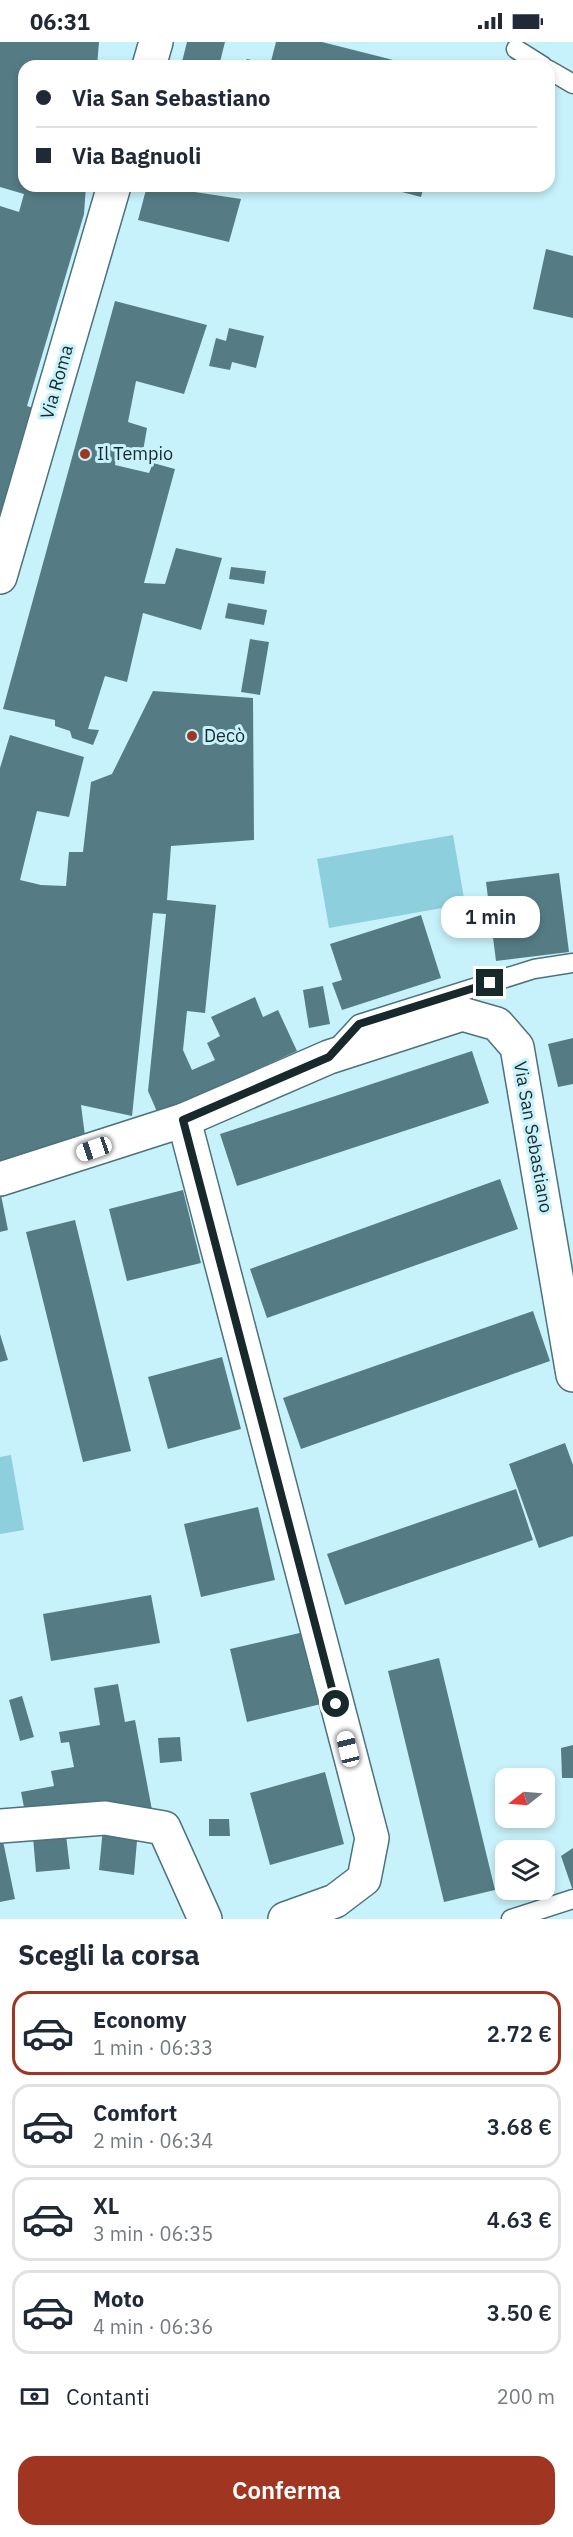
<!DOCTYPE html>
<html lang="it">
<head>
<meta charset="utf-8">
<style>
  :root { --surface:#fff; --page:#f6f6f7; --text:#1f2937; --muted:#747a83; --line:#e0e1e3; --accent:#a03621 }
  body { margin:0; font-family:"IBM Plex Sans",sans-serif; background:var(--page); color:var(--text); height:100vh; display:flex; flex-direction:column; font-size:22px; white-space:nowrap }
  * { box-sizing:border-box; margin:0 }
  p { font-size:20px; color:var(--muted) }
  .icon { flex:none; width:33px; height:33px; fill:none; stroke:currentColor; stroke-width:2; stroke-linecap:round; stroke-linejoin:round }
  .map { position:relative; height:1877px; overflow:hidden }
  .details { display:flex; flex-direction:column; background:var(--surface); flex:1 }
  .details>* { flex:none }
  .banner { position:absolute; left:18px; top:18px; width:537px; height:132px; border-radius:18px; box-shadow:0 3px 9px #0003; display:grid; align-content:center; height:132px; padding:0 18px; background:var(--surface) }
  .needle { width:39px; rotate:253deg }
  .buttons { position:absolute; left:495px; top:1726px; display:grid; gap:12px }
  .buttons a { display:grid; place-items:center; width:60px; height:60px; border-radius:12px; background:var(--surface); box-shadow:0 3px 9px #0003; font-size:30px }
  .end { position:absolute; width:27px; height:27px; margin:-14px; border:8px solid #18292c; background:#fff; box-shadow:0 0 0 3px #fff }
  .from { border-radius:50% }
  .bubble { position:absolute; height:42px; border-radius:18px; background:var(--surface); box-shadow:0 3px 9px #0003; font-size:20px; font-weight:600; line-height:42px; text-align:center }
  .car { position:absolute; width:18px; height:36px; margin:-18px -9px; border-radius:8px; box-shadow:0 0 4px 2px #0007; background:linear-gradient(#fff 24%,#345 0 40%,#fff 0 76%,#345 0 86%,#fff 0) }
  .banner b { display:flex; align-items:center; gap:21px; height:57px; font-size:22px }
  .banner b+b { border-top:2px solid var(--line) }
  .banner i { width:15px; height:15px; background:var(--text) }
  ul { padding:0; list-style:none }
  li { display:flex; align-items:center; gap:18px; height:84px; margin:0 12px 9px; padding:0 6px; border:3px solid var(--line); border-radius:18px }
  li div { flex:1 }
  li b { display:block; font-size:22px }
  li em { font-style:normal; font-weight:600 }
  li.active { border-color:var(--accent) }
  li>.icon { width:54px; height:54px; stroke-width:1.5 }
  h2 { padding:0 18px; font-size:27px; line-height:72px }
  .pay { display:flex; align-items:center; gap:15px; height:66px; padding:0 18px; font-size:22px }
  .pay p { margin-inline-start:auto }
  .button { display:flex; gap:12px; margin-top:auto; padding:12px 18px }
  .button a { flex:1; height:69px; border-radius:18px; background:var(--accent); color:#fff; font-size:24px; font-weight:600; line-height:69px; text-align:center }
  .status { display:flex; justify-content:space-between; align-items:center; height:42px; padding:0 30px; background:var(--surface); direction:ltr }
  .status svg { height:16px; fill:currentColor }
  .map>svg:first-child { display:block }
</style>
</head>
<body>
<div class="status"><b>06:31</b><svg viewBox="0 0 49 12"><path d="M0 12V9h3v3zM5 12V6h3v6zM10 12V3h3v9zM15 12V0h3v12zM26 1h20v11H26zM47 4h2v5h-2z"/></svg></div>
<div class="map">
<svg width="573" height="1877" viewBox="0 0 573 1877">
  <rect width="100%" height="100%" fill="#c8f2fb"/>
  <!-- green -->
  <path fill="#8ecfdd" d="M453,793L465,862L329,886L317,817Z
    M11,1413L24,1488L0,1492V1415Z"/>
  <!-- building -->
  <path fill="#557c85" d="M0,0H99L97,24H24V144H86L84,172L27,364L40,368L0,490V164L19,170L24,152L0,145Z
    M187,0H225L219,24H181Z
    M276,0H322L417,24H245L247,17L270,23Z
    M147,144H190L188,149L241,157L229,200L138,178Z
    M379,144H424L421,155Z
    M546,207L573,214V276L533,267Z
    M115,259L207,283L184,352L136,339L128,380L147,386L142,415L117,407L115,423L149,431L153,421L175,427L144,541L165,542L176,506L222,516L201,588L143,571L127,640L105,634L88,687L99,688L93,703L72,696L70,689L55,684V678L3,667Z
    M229,286L264,294L256,326L232,320L230,328L209,324L216,296L226,299Z
    M231,525L266,529L264,542L229,537Z
    M228,561L267,568L264,583L225,576Z
    M250,597L269,600L260,653L241,650Z
    M153,649L253,656L254,798L171,804L167,858L216,863L205,971L187,969L183,1008L192,1028L215,1018L207,1001L220,994L211,975L255,955L263,975L278,968L297,1009L158,1072L148,1049L166,872L153,871L132,1074L81,1063L85,1094L0,1124V726L10,693L84,715L69,775L37,769L20,838L41,843L66,844L69,810H83L91,740L112,732Z
    M559,831L569,910L496,919L486,840Z
    M421,873L441,936L342,968L332,941L342,938L330,902Z
    M323,944L330,982L309,986L303,948Z
    M573,996V1042L558,1045L548,1002Z
    M472,1009L489,1061L237,1144L220,1092Z
    M500,1137L518,1187L267,1276L250,1227Z
    M0,1148L8,1188L0,1190Z
    M183,1148L201,1221L127,1239L109,1167Z
    M75,1178L131,1409L83,1420L26,1190Z
    M533,1269L550,1319L301,1407L283,1356Z
    M0,1292L8,1318L0,1320Z
    M222,1315L241,1387L168,1407L148,1335Z
    M565,1401L573,1423V1494L539,1506L509,1422Z
    M516,1447L533,1498L345,1563L327,1512Z
    M258,1465L275,1538L201,1555L184,1482Z
    M151,1553L160,1601L51,1619L43,1572Z
    M304,1590L321,1662L247,1680L230,1607Z
    M439,1616L495,1848L444,1860L388,1629Z
    M118,1642L125,1680L135,1678L152,1768L114,1775L111,1759L26,1775L21,1750L54,1744L51,1729L74,1725L69,1700L61,1701L59,1690L100,1683L94,1646Z
    M22,1654L34,1695L20,1699L9,1658Z
    M180,1695L182,1719L160,1721L158,1696Z
    M573,1703V1736H562L561,1706Z
    M325,1730L344,1802L270,1823L250,1751Z
    M209,1777H229L230,1794H209Z
    M103,1786L137,1799L134,1833L99,1828Z
    M66,1793L70,1827L36,1830L33,1795Z
    M0,1799H3L15,1857L0,1860Z
    M573,1806V1849L561,1814Z"/>
  <g fill="none" stroke-linecap="round" stroke-linejoin="round">
    <!-- lane casing -->
    <g stroke="#4c727b" stroke-width="21">
      <path id="lane" d="M516,7L543,24
        M549,28L573,42
        M336,1007L359,982L534,927L573,921
        M511,1877L573,1857"/>
    </g>
    <!-- street casing -->
    <g stroke="#4c727b" stroke-width="36">
      <path id="street" d="M184,1078L372,1796L364,1837L335,1859L285,1877
        M0,1784L105,1776L164,1786L205,1877"/>
    </g>
    <!-- secondary casing -->
    <g stroke="#4c727b" stroke-width="36">
      <path id="secondary" d="M149,24L156,0
        M0,535L114,144
        M0,1137L184,1078L329,1015L462,972L497,982L517,1005L573,1333"/>
    </g>
    <!-- lane -->
    <use href="#lane" stroke="#fff" stroke-width="18"/>
    <!-- street -->
    <use href="#street" stroke="#fff" stroke-width="33"/>
    <!-- secondary -->
    <use href="#secondary" stroke="#fff" stroke-width="33"/>
  </g>
  <g fill="none" stroke-linecap="round" stroke-linejoin="round">
    <!-- route -->
    <path stroke="#18292c" stroke-width="8" d="M336,1662L183,1078L329,1015L359,982L490,941"/>
  </g>
  <!-- markers -->
  <g fill="#a03621" stroke="#c8f2fb" stroke-width="2">
    <circle cx="85" cy="412" r="6"/>
    <circle cx="192" cy="694" r="6"/>
  </g>
  <g text-anchor="middle" stroke-width="6" stroke-linejoin="round" paint-order="stroke">
    <!-- street labels -->
    <g font-size="18" fill="#18292c" stroke="#c8f2fb">
      <text transform="translate(57 340) rotate(-74)" y="6">Via Roma</text>
      <text transform="translate(533 1095) rotate(80)" y="6">Via San Sebastiano</text>
    </g>
    <!-- poi labels -->
    <g font-size="18" fill="#18292c" stroke="#c8f2fb" text-anchor="start">
      <text x="97" y="418">Il Tempio</text>
      <text x="204" y="700">Decò</text>
    </g>
  </g>
</svg>
<div class="buttons">
<a><svg class="needle" viewBox="-14 -14 28 28"><path d="M0-13l5 13h-10z" fill="#e53935"/><path d="M0 13l5-13h-10z" fill="#747a83"/></svg></a>
<a><svg class="icon" aria-label="layers" viewBox="0 0 24 24"><path d="M12 4l9 5-9 5-9-5zM3 14l9 5 9-5"/></svg></a>
</div>
<i class="end from" style="left:336px;top:1662px"></i>
<i class="end" style="left:490px;top:941px"></i>
<div class="bubble" style="left:441px;top:854px;width:99px">1 min</div>
<i class="car" style="left:94px;top:1107px;rotate:251deg"></i>
<i class="car" style="left:348px;top:1707px;rotate:346deg"></i>
<div class="banner">
<b><i class="from"></i>Via San Sebastiano</b>
<b><i></i>Via Bagnuoli</b>
</div>
</div>
<section class="details">
<h2>Scegli la corsa</h2>
<ul>
<li class="active"><svg class="icon" aria-label="car" viewBox="0 0 24 24"><path d="M5 17H2v-5l4-1 3-4h7l3 4 3 1v5h-3M9 17h6M6 11h13"/><circle cx="7" cy="17" r="2"/><circle cx="17" cy="17" r="2"/></svg><div><b>Economy</b><p>1 min · 06:33</p></div><em>2.72 €</em></li>
<li><svg class="icon" aria-label="car" viewBox="0 0 24 24"><path d="M5 17H2v-5l4-1 3-4h7l3 4 3 1v5h-3M9 17h6M6 11h13"/><circle cx="7" cy="17" r="2"/><circle cx="17" cy="17" r="2"/></svg><div><b>Comfort</b><p>2 min · 06:34</p></div><em>3.68 €</em></li>
<li><svg class="icon" aria-label="car" viewBox="0 0 24 24"><path d="M5 17H2v-5l4-1 3-4h7l3 4 3 1v5h-3M9 17h6M6 11h13"/><circle cx="7" cy="17" r="2"/><circle cx="17" cy="17" r="2"/></svg><div><b>XL</b><p>3 min · 06:35</p></div><em>4.63 €</em></li>
<li><svg class="icon" aria-label="car" viewBox="0 0 24 24"><path d="M5 17H2v-5l4-1 3-4h7l3 4 3 1v5h-3M9 17h6M6 11h13"/><circle cx="7" cy="17" r="2"/><circle cx="17" cy="17" r="2"/></svg><div><b>Moto</b><p>4 min · 06:36</p></div><em>3.50 €</em></li>
</ul>
<div class="pay"><svg class="icon" aria-label="cash" viewBox="0 0 24 24"><path d="M3 7h18v10H3z"/><circle cx="12" cy="12" r="2"/></svg>Contanti<p>200 m</p></div>
<div class="button"><a>Conferma</a></div>
</section>
</body>
</html>
